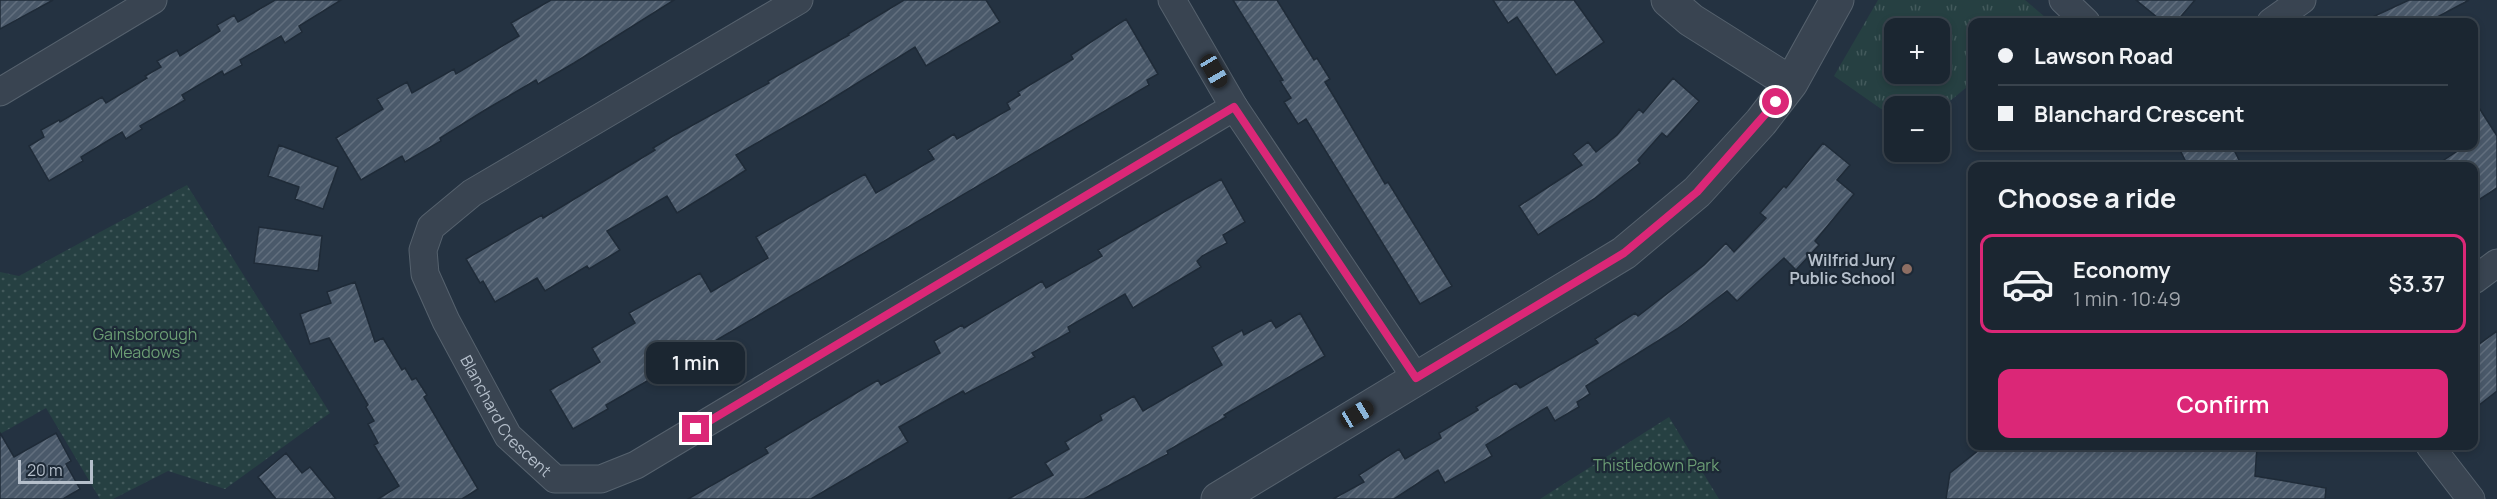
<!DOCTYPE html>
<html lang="en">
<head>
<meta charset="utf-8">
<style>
  :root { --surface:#1b2631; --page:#28323d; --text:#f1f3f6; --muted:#a0a5ab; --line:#39434d; --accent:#db2777 }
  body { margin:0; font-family:Manrope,sans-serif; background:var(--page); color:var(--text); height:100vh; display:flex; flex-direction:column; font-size:22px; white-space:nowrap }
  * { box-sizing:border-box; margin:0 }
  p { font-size:20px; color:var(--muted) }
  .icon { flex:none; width:33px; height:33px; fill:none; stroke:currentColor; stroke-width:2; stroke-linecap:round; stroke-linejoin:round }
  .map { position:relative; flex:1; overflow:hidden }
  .panel { position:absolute; left:1968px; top:162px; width:510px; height:288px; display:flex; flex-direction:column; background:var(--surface); border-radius:12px; box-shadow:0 3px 9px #0003,0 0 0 2px var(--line) }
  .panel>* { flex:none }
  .hud { position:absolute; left:1968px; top:18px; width:510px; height:132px; border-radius:12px; box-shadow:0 3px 9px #0003,0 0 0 2px var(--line); display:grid; align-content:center; height:132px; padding:0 30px; background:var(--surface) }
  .controls { position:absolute; left:1884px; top:18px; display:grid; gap:12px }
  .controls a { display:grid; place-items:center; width:66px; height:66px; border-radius:12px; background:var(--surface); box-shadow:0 3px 9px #0003,0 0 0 2px var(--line); font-size:30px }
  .scale { position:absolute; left:18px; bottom:15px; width:75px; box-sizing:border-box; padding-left:6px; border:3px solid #b5bfcb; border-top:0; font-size:16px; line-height:21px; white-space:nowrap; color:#b5bfcb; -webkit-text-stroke:4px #1d2936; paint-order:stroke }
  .end { position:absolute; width:27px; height:27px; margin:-14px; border:8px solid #db2777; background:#fff; box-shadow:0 0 0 3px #fff }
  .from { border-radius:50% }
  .bubble { position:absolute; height:42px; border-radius:12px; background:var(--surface); box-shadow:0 3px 9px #0003,0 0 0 2px var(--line); font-size:20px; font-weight:600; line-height:42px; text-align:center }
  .car { position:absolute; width:18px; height:36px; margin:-18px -9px; border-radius:8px; box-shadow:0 0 4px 2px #0007; background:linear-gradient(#222 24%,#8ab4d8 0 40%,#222 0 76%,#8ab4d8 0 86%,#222 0) }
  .hud b { display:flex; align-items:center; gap:21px; height:57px; font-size:22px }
  .hud b+b { border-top:2px solid var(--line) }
  .hud i { width:15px; height:15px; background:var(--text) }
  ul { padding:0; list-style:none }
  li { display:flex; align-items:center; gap:18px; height:99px; margin:0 12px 9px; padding:0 18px; border:3px solid transparent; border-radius:12px }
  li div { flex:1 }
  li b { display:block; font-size:22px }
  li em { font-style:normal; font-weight:600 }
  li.active { border-color:var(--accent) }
  li>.icon { width:54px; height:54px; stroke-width:1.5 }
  h2 { padding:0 30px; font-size:27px; line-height:72px }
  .cta { display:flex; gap:12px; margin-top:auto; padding:12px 30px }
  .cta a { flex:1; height:69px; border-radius:12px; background:var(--accent); color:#fff; font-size:24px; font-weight:600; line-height:69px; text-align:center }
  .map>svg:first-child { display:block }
</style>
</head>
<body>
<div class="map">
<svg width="2497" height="499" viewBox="0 0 2497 499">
  <defs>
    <pattern id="grass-tufts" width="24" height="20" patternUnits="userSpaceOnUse" patternTransform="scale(1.5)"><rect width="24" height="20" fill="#264042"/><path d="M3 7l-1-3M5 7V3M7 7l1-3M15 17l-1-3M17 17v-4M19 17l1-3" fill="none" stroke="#435a5c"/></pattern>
    <pattern id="park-dots" width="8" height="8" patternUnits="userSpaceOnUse" patternTransform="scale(1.5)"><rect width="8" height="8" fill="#264042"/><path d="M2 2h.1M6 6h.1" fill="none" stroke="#435a5c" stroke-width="1.8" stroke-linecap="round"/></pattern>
    <pattern id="building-hatch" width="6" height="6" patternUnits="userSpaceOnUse" patternTransform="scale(1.5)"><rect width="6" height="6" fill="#4a596a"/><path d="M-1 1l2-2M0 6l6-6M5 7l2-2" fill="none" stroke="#626f7e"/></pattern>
  </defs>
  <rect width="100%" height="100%" fill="#243241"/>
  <!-- grass -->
  <path fill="url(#grass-tufts)" fill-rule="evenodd" d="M1878,0H2025L2051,22H1972V83L1940,109V106H1894V118L1834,76ZM1894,28H1940V74H1894Z"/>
  <!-- park -->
  <path fill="url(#park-dots)" d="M187,185L330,413L225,489L168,471L113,499H100L46,408L0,434V272L19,276Z
    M1669,417L1719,499H1540Z"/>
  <!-- building -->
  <path fill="url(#building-hatch)" stroke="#1f2b38" stroke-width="1.5" d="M0,0H53L0,29Z
    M275,0H341L299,26L302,32L285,43L281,36L240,60L242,65L224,75L222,71L182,95L185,100L140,126L142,129L126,139L122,132L81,157L83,161L49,181L29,146L44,137L41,130L59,120L60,122L102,97L106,103L147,78L145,76L161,67L157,61L177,50L180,56L220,31L217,25L234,15L238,22Z
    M551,0H674L574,63L538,84L536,80L485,110L440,138L441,141L405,162L402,156L361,180L336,138L383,109L377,99L407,82L412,93L454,69L456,74L519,36L511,23Z
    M904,0H986L1000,22L926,66L915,47L819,107L736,155L746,170L721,186L677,213L667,196L607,231L620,250L589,269L587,266L545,291L537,278L495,302L483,281L480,283L466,259L542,215L543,218L655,150L653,148L673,136L769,83L768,81L849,35L848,34Z
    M1233,0H1277L1314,60L1317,58L1330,79L1325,82L1336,100L1385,184L1388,182L1452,286L1420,304L1306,119L1298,124L1284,102L1291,98L1280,81L1283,80Z
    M1493,0H1574L1604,42L1556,75L1517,17L1508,23Z
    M2136,0H2195L2176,22H2163Z
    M2409,0H2469L2428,22H2362Z
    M1126,19L1158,74L1147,80L1149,85L625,394L606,405L608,409L573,429L550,390L600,362L592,348L635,323L629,313L700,273L711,292L768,258L756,237L865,174L876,193L934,159L928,150L933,147L954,134L957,139L1010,109L1007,103L1020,95L1018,92L1073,59L1071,55Z
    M1673,78L1699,101L1667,137L1662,133L1638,160L1640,163L1594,199L1538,235L1519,206L1582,165L1573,154L1588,142L1596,152L1617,135L1639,109L1643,113Z
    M2474,100L2497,136V188L2474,203V166H2435L2465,146H2474Z
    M1823,143L1850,165L1837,180L1854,194L1815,241L1819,245L1796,270L1784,258L1737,301L1727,291L1677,329L1586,386L1590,394L1577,402L1579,407L1555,421L1547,407L1486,445L1492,456L1445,483L1438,470L1394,499H1333L1364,482L1359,475L1399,449L1405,459L1441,438L1439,433L1478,410L1476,407L1516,383L1520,388L1598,343L1595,339L1635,313L1638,316L1704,265L1726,243L1734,252L1766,218L1760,213L1784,186L1786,188Z
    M279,145L338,167L323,209L295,199L299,187L268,176Z
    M2178,146H2232L2242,166H2188Z
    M1221,179L1245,222L1223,235L1227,243L1202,256L1197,261L1201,267L1133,308L1125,294L1068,327L1070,332L1032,353L1035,357L965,394L963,391L899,427L908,442L811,499H688L768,453L765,448L861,390L878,380L881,385L940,353L934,341L962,325L964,328L1042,281L1046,288L1102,256L1098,250Z
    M259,227L322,236L318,271L254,263Z
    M355,282L375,342L383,338L402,370L405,368L412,380L416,378L427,395L424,397L478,489L462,499H378L399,486L374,445L378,443L368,424L374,421L366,407L368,405L329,338L310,344L300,314L331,303L327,292Z
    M1300,313L1325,356L1224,415L1226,417L1167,451L1168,454L1084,499H1008L1053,475L1045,463L1069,449L1065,442L1102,420L1100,415L1134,396L1143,411L1222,365L1212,347L1242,330L1244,335L1271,320L1276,328Z
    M2497,331V391L2474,409V348Z
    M0,433L14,457L56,433L71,461L66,464L80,489L63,499H0Z
    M1984,446H2257L2255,476L2326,488L2325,499H1946L1950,473Z
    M286,453L302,473L310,467L336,499H276L258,477Z"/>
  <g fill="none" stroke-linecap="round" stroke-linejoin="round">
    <!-- minor casing -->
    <g stroke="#56626e" stroke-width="29">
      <g id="minor">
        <path id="s1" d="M799,0L472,193L431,227L423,250L425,274L446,321L508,436L555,479H601L636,465L1234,107"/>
        <path d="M1172,0L1234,107L1416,378"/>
        <path d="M2063,0L2086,22"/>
        <path d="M2271,22L2302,0"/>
        <path d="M0,92L153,0"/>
        <path d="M2474,280L2497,263"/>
        <path d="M2430,446L2471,499"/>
      </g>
    </g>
    <!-- tertiary casing -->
    <g stroke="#56626e" stroke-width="35">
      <path id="tertiary" d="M1668,0L1691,20L1791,83
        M1218,499L1624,253L1697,192L1761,122L1791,83L1837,0"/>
    </g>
    <!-- minor -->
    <use href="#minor" stroke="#394451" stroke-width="27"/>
    <!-- tertiary -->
    <use href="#tertiary" stroke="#394451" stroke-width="33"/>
  </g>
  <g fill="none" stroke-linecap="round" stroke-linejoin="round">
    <!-- route -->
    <path stroke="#db2777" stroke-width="8" d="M696,429L1234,107L1416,378L1624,253L1697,192L1776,102"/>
  </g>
  <!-- markers -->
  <circle fill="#8d6e63" stroke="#1d2936" stroke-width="2" cx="1907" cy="269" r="6"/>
  <g text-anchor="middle" stroke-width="4.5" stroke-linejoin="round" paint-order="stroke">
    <!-- poi labels -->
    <g font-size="16" font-weight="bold" fill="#b5bfcb" stroke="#1d2936" text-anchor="end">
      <text x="1895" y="266">Wilfrid Jury<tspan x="1895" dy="18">Public School</tspan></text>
    </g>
    <!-- park labels -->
    <g font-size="16" fill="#6b9d74" stroke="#1d2936">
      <text x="145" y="340">Gainsborough<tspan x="145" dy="18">Meadows</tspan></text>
      <text x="1656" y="471">Thistledown Park</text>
    </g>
    <!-- street labels -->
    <g font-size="16" fill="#b5bfcb" stroke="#1d2936">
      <text dy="6" stroke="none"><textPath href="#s1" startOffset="646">Blanchard Crescent</textPath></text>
    </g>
  </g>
</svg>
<div class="controls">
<a>+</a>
<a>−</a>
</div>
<div class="scale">20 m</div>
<i class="end from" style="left:1776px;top:102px"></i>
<i class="end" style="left:696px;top:429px"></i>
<div class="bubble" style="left:646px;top:342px;width:99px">1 min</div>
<i class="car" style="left:1214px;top:71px;rotate:150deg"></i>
<i class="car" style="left:1357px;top:414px;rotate:59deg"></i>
<div class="hud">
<b><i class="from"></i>Lawson Road</b>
<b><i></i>Blanchard Crescent</b>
</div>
<section class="panel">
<h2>Choose a ride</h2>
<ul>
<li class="active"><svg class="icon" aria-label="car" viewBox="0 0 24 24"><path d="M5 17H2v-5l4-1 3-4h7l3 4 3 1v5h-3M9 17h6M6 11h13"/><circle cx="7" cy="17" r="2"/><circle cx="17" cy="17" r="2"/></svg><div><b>Economy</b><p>1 min · 10:49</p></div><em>$3.37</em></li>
</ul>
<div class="cta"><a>Confirm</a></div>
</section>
</div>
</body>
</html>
